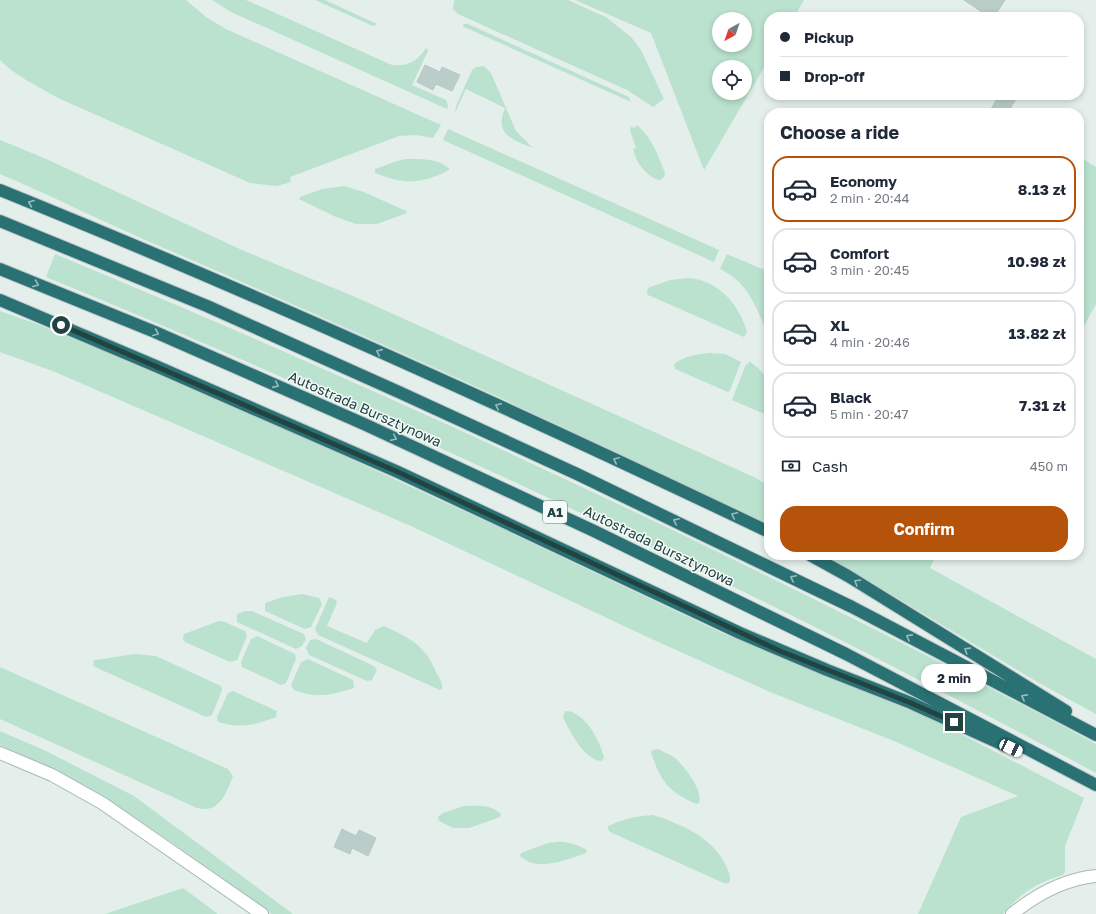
<!DOCTYPE html>
<html lang="en">
<head>
<meta charset="utf-8">
<style>
  :root { --surface:#fff; --page:#f2f2f3; --text:#1f2937; --muted:#747a83; --line:#e0e1e3; --accent:#b45309 }
  body { margin:0; font-family:"Golos Text",sans-serif; background:var(--page); color:var(--text); height:100vh; display:flex; flex-direction:column; font-size:15px; white-space:nowrap }
  * { box-sizing:border-box; margin:0 }
  p { font-size:13px; color:var(--muted) }
  .icon { flex:none; width:22px; height:22px; fill:none; stroke:currentColor; stroke-width:2; stroke-linecap:round; stroke-linejoin:round }
  .map { position:relative; flex:1; overflow:hidden }
  .side { position:absolute; left:764px; top:108px; width:320px; height:452px; display:flex; flex-direction:column; background:var(--surface); border-radius:16px; box-shadow:0 2px 6px #0003 }
  .side>* { flex:none }
  .guide { position:absolute; left:764px; top:12px; width:320px; height:88px; border-radius:16px; box-shadow:0 2px 6px #0003; display:grid; align-content:center; height:88px; padding:0 16px; background:var(--surface) }
  .needle { width:26px; rotate:220deg }
  .tools { position:absolute; left:712px; top:12px; display:grid; gap:8px }
  .tools a { display:grid; place-items:center; width:40px; height:40px; border-radius:50%; background:var(--surface); box-shadow:0 2px 6px #0003; font-size:20px }
  .end { position:absolute; width:18px; height:18px; margin:-9px; border:5px solid #214342; background:#fff; box-shadow:0 0 0 2px #fff }
  .from { border-radius:50% }
  .bubble { position:absolute; height:28px; border-radius:14px; background:var(--surface); box-shadow:0 2px 6px #0003; font-size:13px; font-weight:700; line-height:28px; text-align:center }
  .car { position:absolute; width:12px; height:24px; margin:-12px -6px; border-radius:5px; box-shadow:0 0 3px 1px #0007; background:linear-gradient(#fff 24%,#345 0 40%,#fff 0 76%,#345 0 86%,#fff 0) }
  .guide b { display:flex; align-items:center; gap:14px; height:38px; font-size:15px }
  .guide b+b { border-top:1px solid var(--line) }
  .guide i { width:10px; height:10px; background:var(--text) }
  ul { padding:0; list-style:none }
  li { display:flex; align-items:center; gap:12px; height:66px; margin:0 8px 6px; padding:0 8px; border:2px solid var(--line); border-radius:16px }
  li div { flex:1 }
  li b { display:block; font-size:15px }
  li em { font-style:normal; font-weight:700 }
  li.selected { border-color:var(--accent) }
  li>.icon { width:36px; height:36px; stroke-width:1.5 }
  h2 { padding:0 16px; font-size:18px; line-height:48px }
  .pay { display:flex; align-items:center; gap:10px; height:44px; padding:0 16px; font-size:15px }
  .pay p { margin-inline-start:auto }
  .primary-button { display:flex; gap:8px; margin-top:auto; padding:8px 16px }
  .primary-button a { flex:1; height:46px; border-radius:16px; background:var(--accent); color:#fff; font-size:16px; font-weight:700; line-height:46px; text-align:center }
  .map>svg:first-child { display:block }
</style>
</head>
<body>
<div class="map">
<svg width="1096" height="914" viewBox="0 0 1096 914">
  <rect width="100%" height="100%" fill="#e4efec"/>
  <!-- green -->
  <path fill="#bae2ce" fill-rule="evenodd" d="M0,0H186L206,17L226,29L441,125L433,138L416,135L399,136L290,177L291,182L277,186L250,183L58,98L26,80L11,70L0,60Z
    M212,0H246L392,65C407,67 418,61 426,48L428,51L412,85L446,100L448,105L447,109L231,12Z
    M315,0H325L377,24L373,26Z
    M454,0H568L592,11L606,17L632,38L641,50L664,99L653,107L627,90L458,14L453,9Z
    M575,0H804L794,17H769V59L704,170L651,33ZM719,19H745V45H719ZM719,67H745V93H719Z
    M464,24H468L629,97L631,102L462,26Z
    M484,66L491,73L516,131L533,148C512,139 494,135 505,108L466,89L455,113L456,106L472,70L476,67Z
    M637,125C652,138 658,155 665,173C662,190 644,171 639,164C636,160 635,154 633,149L636,148L630,130L631,126L634,128Z
    M448,129L719,250L714,262L443,140Z
    M0,140L44,158L242,250L360,299L756,478L769,486V526C563,424 354,330 143,239C95,218 48,194 0,174Z
    M1080,157L1096,167V304L1079,335Z
    M406,159C421,159 438,158 450,169C446,172 441,174 436,176C411,185 399,182 375,173V169L397,161Z
    M344,186L364,192L406,211L407,213L377,224H356L336,217L299,199L300,197L322,189Z
    M55,254C294,353 529,459 761,573C874,628 986,685 1096,744V773C755,590 404,424 46,277Z
    M727,254L769,272V338C758,311 749,282 720,269Z
    M689,278C719,281 739,304 747,332L744,337L648,295L647,293L648,288L670,280Z
    M0,311L37,324L94,347L309,440L494,525L720,632L936,721L1084,798L1065,846V871L1063,875C1036,883 1021,893 1003,914H918L961,817L1018,796L894,741L770,692L656,641L413,527L55,372L0,352Z
    M710,353L725,354L741,362L730,390L728,392L675,369L674,364C684,356 698,354 710,353Z
    M749,361L758,368L769,381V416L732,400L746,364L748,365Z
    M824,555H936L930,568L1096,659V714L1039,683L869,581Z
    M302,594L319,598L322,604L311,627L305,629L265,611V603L283,597Z
    M329,597L336,600L337,603L327,626L367,643L375,630L384,626C410,638 425,645 436,672C439,677 443,684 442,689L440,690L318,635L315,629Z
    M245,611H252L304,634L306,639L302,646L296,649L237,622V614Z
    M219,621L225,622L245,631L247,636L237,660L230,662L185,642L183,639L184,634Z
    M257,636L295,654L296,659L286,683L281,685L242,667L241,662L251,639Z
    M316,639L374,666L377,670L372,680L367,681L309,655L306,648L310,640Z
    M134,654L156,656L221,686L222,690L212,715L206,717L95,667L93,665L94,660H96Z
    M308,659L353,680L354,688C331,695 318,699 294,690L291,685L301,662Z
    M0,667L228,769L233,776C226,794 219,814 197,808L0,719Z
    M233,691L277,711L276,717C254,725 241,729 218,722L217,717L228,693Z
    M565,711C584,710 601,742 604,758L601,761C584,760 569,730 563,717Z
    M0,731L46,751L134,796L293,914H272C215,873 158,831 98,794C67,775 33,760 0,745Z
    M658,749C663,752 670,754 675,758C684,766 704,791 699,803L696,804C669,792 660,781 651,752L653,750Z
    M464,806C477,806 491,804 501,814L500,817L469,828H453L439,821L438,817L443,813Z
    M653,815C681,824 712,837 725,864C728,870 731,876 730,882L726,884L610,832L608,829V826C624,819 636,816 653,815Z
    M557,842C568,841 577,845 587,850L586,853C567,859 538,873 520,856L521,853L548,843Z
    M183,888L218,914H105Z"/>
  <!-- building -->
  <path fill="#bbcdc9" stroke="#b5c9c6" d="M964,0H1005L994,17H989Z
    M425,65L440,72L442,67L460,75L452,91L436,84L433,90L417,82Z
    M999,95H1018L1008,113H997L991,109Z
    M342,829L356,836L359,830L376,838L368,856L352,848L350,854L334,847Z"/>
  <g fill="none" stroke-linecap="round" stroke-linejoin="round">
    <!-- minor casing -->
    <g stroke="#a6b8b6" stroke-width="14">
      <path id="minor" d="M0,753L52,775L102,803L262,914
        M1012,914C1037,894 1064,879 1096,876"/>
    </g>
    <!-- highway casing -->
    <g stroke="#c1caca" stroke-width="14">
      <path id="highway" d="M0,190C260,295 516,411 769,532
        M0,221L207,306L401,393L577,474L852,607L1096,735
        M0,269L155,332L364,424L594,531L846,654L1096,785
        M0,300L158,367L398,472L740,633L827,670L911,703L1006,746
        M810,555L848,576L1066,711"/>
    </g>
    <!-- minor -->
    <use href="#minor" stroke="#fff" stroke-width="12"/>
    <!-- highway -->
    <use href="#highway" stroke="#297173" stroke-width="12"/>
  </g>
  <!-- one-way arrows -->
  <defs><path id="oneway-chevron" d="M-2-3.5L2.5 0L-2 3.5" fill="none" stroke-width="1.6" stroke-linecap="round" stroke-linejoin="round"/></defs>
  <g stroke="#99bdbd">
    <use href="#oneway-chevron" transform="translate(31 203) rotate(-158)"/>
    <use href="#oneway-chevron" transform="translate(36 284) rotate(22)"/>
    <use href="#oneway-chevron" transform="translate(156 333) rotate(23)"/>
    <use href="#oneway-chevron" transform="translate(379 352) rotate(-156)"/>
    <use href="#oneway-chevron" transform="translate(276 385) rotate(24)"/>
    <use href="#oneway-chevron" transform="translate(498 406) rotate(-155)"/>
    <use href="#oneway-chevron" transform="translate(394 438) rotate(25)"/>
    <use href="#oneway-chevron" transform="translate(616 460) rotate(-155)"/>
    <use href="#oneway-chevron" transform="translate(734 515) rotate(-155)"/>
    <use href="#oneway-chevron" transform="translate(676 521) rotate(-154)"/>
    <use href="#oneway-chevron" transform="translate(793 578) rotate(-154)"/>
    <use href="#oneway-chevron" transform="translate(857 582) rotate(-148)"/>
    <use href="#oneway-chevron" transform="translate(909 637) rotate(-152)"/>
    <use href="#oneway-chevron" transform="translate(967 650) rotate(-148)"/>
    <use href="#oneway-chevron" transform="translate(1024 697) rotate(-152)"/>
  </g>
  <g fill="none" stroke-linecap="round" stroke-linejoin="round">
    <!-- route -->
    <path stroke="#214342" stroke-width="5" d="M61,325L398,472L780,651L911,703L954,722"/>
  </g>
  <g text-anchor="middle" stroke-width="3" stroke-linejoin="round" paint-order="stroke">
    <!-- shield labels -->
    <rect fill="#f5fbf9" stroke="#617a79" stroke-width="1" x="543" y="501" width="24" height="22" rx="3"/>
    <g font-size="13" font-weight="bold" fill="#214342">
      <text x="555" y="517">A1</text>
    </g>
    <!-- street labels -->
    <g font-size="14" fill="#214342" stroke="#f5fbf9">
      <text transform="translate(365 409) rotate(24)" y="5">Autostrada Bursztynowa</text>
      <text transform="translate(659 546) rotate(26)" y="5">Autostrada Bursztynowa</text>
    </g>
  </g>
</svg>
<div class="tools">
<a><svg class="needle" viewBox="-14 -14 28 28"><path d="M0-13l5 13h-10z" fill="#e53935"/><path d="M0 13l5-13h-10z" fill="#747a83"/></svg></a>
<a><svg class="icon" aria-label="locate" viewBox="0 0 24 24"><circle cx="12" cy="12" r="6"/><path d="M12 2v4M12 18v4M2 12h4M18 12h4"/></svg></a>
</div>
<i class="end from" style="left:61px;top:325px"></i>
<i class="end" style="left:954px;top:722px"></i>
<div class="bubble" style="left:921px;top:664px;width:66px">2 min</div>
<i class="car" style="left:1011px;top:748px;rotate:115deg"></i>
<div class="guide">
<b><i class="from"></i>Pickup</b>
<b><i></i>Drop-off</b>
</div>
<section class="side">
<h2>Choose a ride</h2>
<ul>
<li class="selected"><svg class="icon" aria-label="car" viewBox="0 0 24 24"><path d="M5 17H2v-5l4-1 3-4h7l3 4 3 1v5h-3M9 17h6M6 11h13"/><circle cx="7" cy="17" r="2"/><circle cx="17" cy="17" r="2"/></svg><div><b>Economy</b><p>2 min · 20:44</p></div><em>8.13 zł</em></li>
<li><svg class="icon" aria-label="car" viewBox="0 0 24 24"><path d="M5 17H2v-5l4-1 3-4h7l3 4 3 1v5h-3M9 17h6M6 11h13"/><circle cx="7" cy="17" r="2"/><circle cx="17" cy="17" r="2"/></svg><div><b>Comfort</b><p>3 min · 20:45</p></div><em>10.98 zł</em></li>
<li><svg class="icon" aria-label="car" viewBox="0 0 24 24"><path d="M5 17H2v-5l4-1 3-4h7l3 4 3 1v5h-3M9 17h6M6 11h13"/><circle cx="7" cy="17" r="2"/><circle cx="17" cy="17" r="2"/></svg><div><b>XL</b><p>4 min · 20:46</p></div><em>13.82 zł</em></li>
<li><svg class="icon" aria-label="car" viewBox="0 0 24 24"><path d="M5 17H2v-5l4-1 3-4h7l3 4 3 1v5h-3M9 17h6M6 11h13"/><circle cx="7" cy="17" r="2"/><circle cx="17" cy="17" r="2"/></svg><div><b>Black</b><p>5 min · 20:47</p></div><em>7.31 zł</em></li>
</ul>
<div class="pay"><svg class="icon" aria-label="cash" viewBox="0 0 24 24"><path d="M3 7h18v10H3z"/><circle cx="12" cy="12" r="2"/></svg>Cash<p>450 m</p></div>
<div class="primary-button"><a>Confirm</a></div>
</section>
</div>
</body>
</html>
